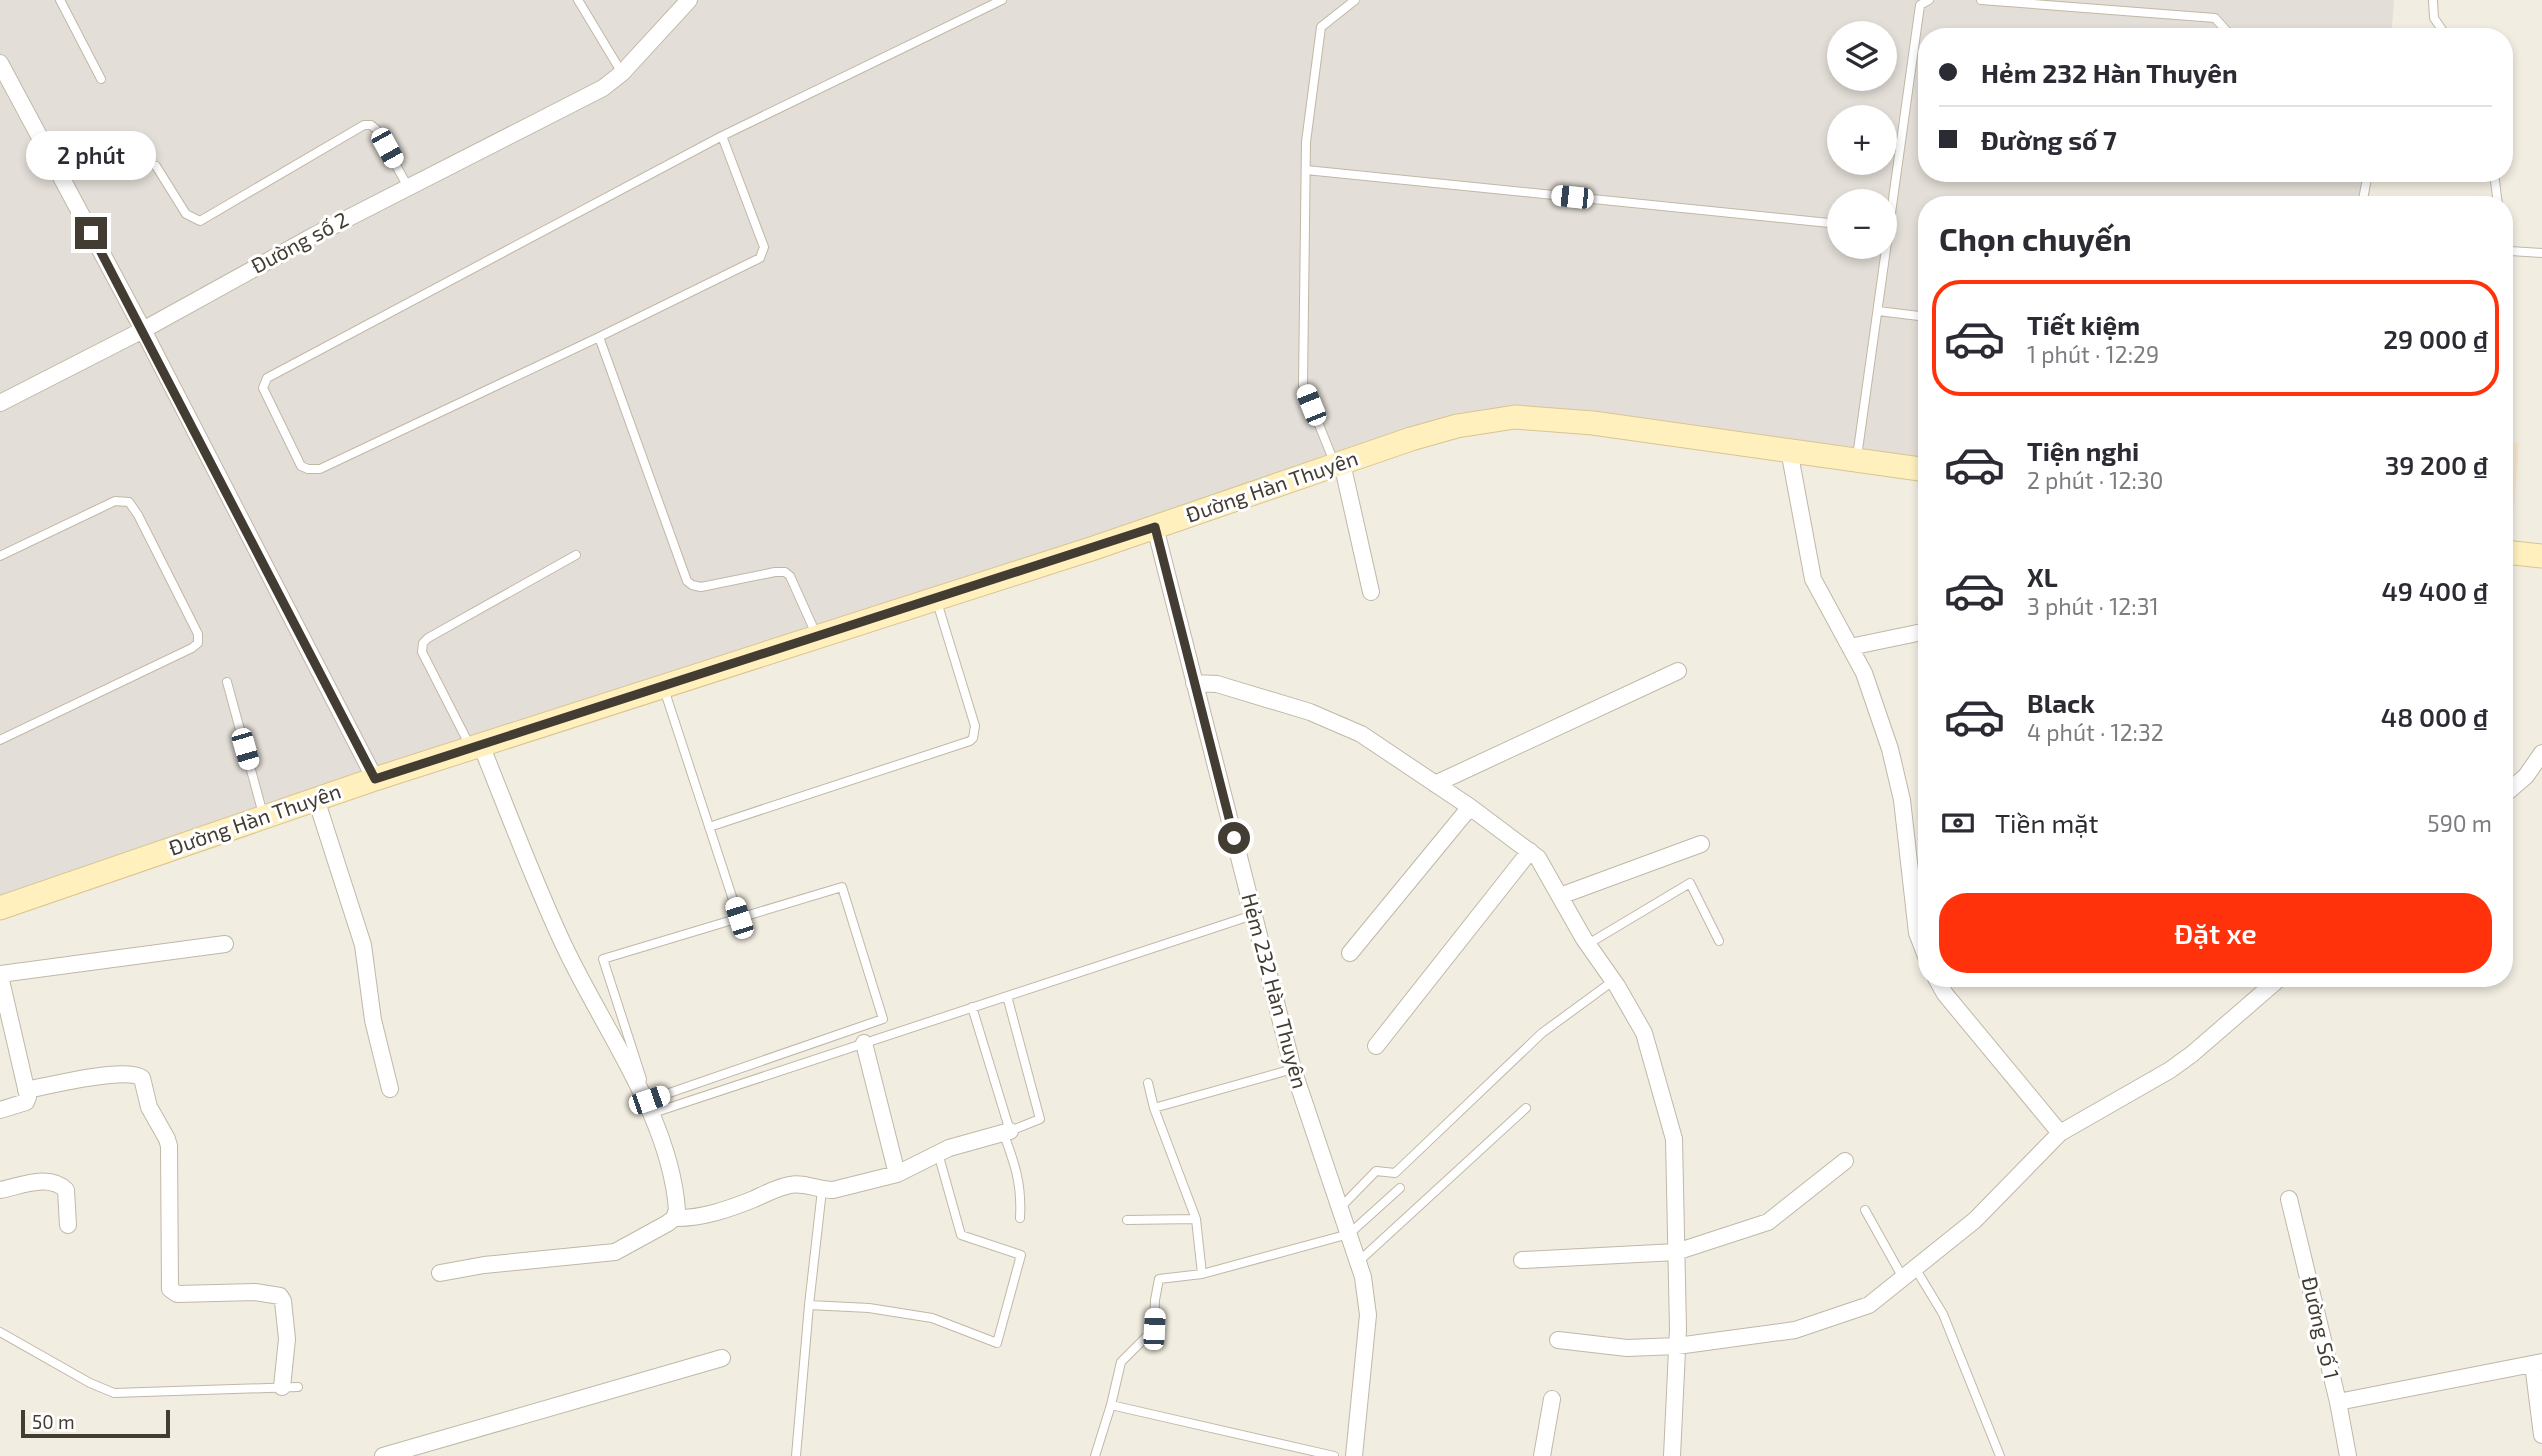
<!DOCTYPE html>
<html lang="vi">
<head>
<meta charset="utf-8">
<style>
  :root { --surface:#fff; --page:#f2f2f3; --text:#2b2b33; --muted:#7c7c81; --line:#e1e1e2; --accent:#ff320b }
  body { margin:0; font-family:"Exo 2",sans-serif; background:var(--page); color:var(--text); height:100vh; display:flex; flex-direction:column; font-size:26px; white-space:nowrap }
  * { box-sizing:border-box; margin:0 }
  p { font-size:23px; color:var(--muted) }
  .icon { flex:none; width:38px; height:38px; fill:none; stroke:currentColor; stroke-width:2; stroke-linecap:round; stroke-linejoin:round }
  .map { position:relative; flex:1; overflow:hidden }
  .side { position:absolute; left:1918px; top:196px; width:595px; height:791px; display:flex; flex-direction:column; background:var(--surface); border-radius:28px; box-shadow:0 4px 10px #0003 }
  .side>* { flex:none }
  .hud { position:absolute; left:1918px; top:28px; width:595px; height:154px; border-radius:28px; box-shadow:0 4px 10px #0003; display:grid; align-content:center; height:154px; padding:0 21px; background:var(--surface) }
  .fabs { position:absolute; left:1827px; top:21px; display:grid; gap:14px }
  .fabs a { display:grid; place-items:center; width:70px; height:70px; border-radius:50%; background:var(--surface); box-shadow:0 4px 10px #0003; font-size:35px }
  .scale { position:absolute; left:21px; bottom:18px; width:149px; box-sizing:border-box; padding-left:7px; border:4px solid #433c32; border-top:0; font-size:19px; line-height:24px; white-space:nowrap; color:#433c32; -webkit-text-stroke:5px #fff; paint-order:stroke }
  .end { position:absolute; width:32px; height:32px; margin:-16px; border:9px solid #433c32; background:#fff; box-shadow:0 0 0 4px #fff }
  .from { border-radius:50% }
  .bubble { position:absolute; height:49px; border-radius:24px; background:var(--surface); box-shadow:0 4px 10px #0003; font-size:23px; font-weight:600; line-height:49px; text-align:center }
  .car { position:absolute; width:21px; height:42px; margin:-21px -10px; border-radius:9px; box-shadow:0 0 5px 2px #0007; background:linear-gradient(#fff 24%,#345 0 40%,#fff 0 76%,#345 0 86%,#fff 0) }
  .hud b { display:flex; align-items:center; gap:24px; height:66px; font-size:26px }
  .hud b+b { border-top:2px solid var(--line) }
  .hud i { width:18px; height:18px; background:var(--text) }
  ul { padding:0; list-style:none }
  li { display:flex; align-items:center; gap:21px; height:116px; margin:0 14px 10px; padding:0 7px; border:4px solid transparent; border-radius:28px }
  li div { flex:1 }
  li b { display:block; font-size:26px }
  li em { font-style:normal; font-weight:600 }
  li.on { border-color:var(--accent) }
  li>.icon { width:63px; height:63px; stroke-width:1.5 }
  h2 { padding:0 21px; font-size:32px; line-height:84px }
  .pay { display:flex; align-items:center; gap:18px; height:77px; padding:0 21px; font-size:26px }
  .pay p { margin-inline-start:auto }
  .cta { display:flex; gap:14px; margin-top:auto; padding:14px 21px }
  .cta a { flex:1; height:80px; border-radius:28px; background:var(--accent); color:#fff; font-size:28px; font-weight:600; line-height:80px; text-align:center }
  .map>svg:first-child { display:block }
</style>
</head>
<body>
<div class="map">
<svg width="2542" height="1456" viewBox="0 0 2542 1456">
  <rect width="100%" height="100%" fill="#f2ede1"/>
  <!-- commercial -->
  <path fill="#f6e4ca" d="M2504,442L2519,443L2511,543L2504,542Z"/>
  <!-- industrial -->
  <path fill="#e3ded7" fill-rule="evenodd" d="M0,0H2394L2391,37H1927V173H2372L2367,205H1927V458L1596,411L1514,406L1459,413L1412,427L1090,537L362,771L0,896ZM1839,33H1885V79H1839ZM1839,117H1885V163H1839ZM1839,201H1885V247H1839Z"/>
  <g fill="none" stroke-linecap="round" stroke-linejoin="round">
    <!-- lane casing -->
    <g stroke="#c0b8a7" stroke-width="10">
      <path id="lane" d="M60,0L101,79
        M578,0L622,73
        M1981,0L2215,18L2232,37
        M2433,0L2434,18L2447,37
        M722,136L764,247L760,258L597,338L320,469H308L301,466L263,388L267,378L722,136L1002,0
        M156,166L186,214L200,221L364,125H371L376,129L408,187
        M1306,170L1839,224
        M2494,173L2498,205
        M2362,205L2368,173
        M2504,238L2510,251L2542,253
        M1878,311L1927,317
        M599,337L687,581L692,585L701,587L775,572H785L790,576L816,634
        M1857,457L1920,5L1929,0
        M1334,462L1303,385L1306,142L1321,27L1355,0
        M0,556L115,501L129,502L138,515L198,634V643L192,648L0,740
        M227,682L263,814
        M470,746L422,652L423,643L428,638L576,555
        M709,827L970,741L973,738L975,726L937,602
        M1588,944L1690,883L1719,941
        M972,1007L1010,1131L1040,1119L1007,996
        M642,1079L603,959L739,918L664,689
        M1148,1083L1154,1108L1293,1069
        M647,1094L649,1100L883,1019L842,887L739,918
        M650,1114L1253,915
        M1003,1132C1015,1164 1022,1184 1020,1218
        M1340,1208L1376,1171L1395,1173L1542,1033L1613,981
        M1865,1210L1903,1278
        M1196,1219L1202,1274
        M1127,1220L1196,1219L1154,1108
        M1358,1262L1526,1108
        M1915,1268L1943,1314L2000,1456
        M809,1305L869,1308L932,1318L997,1343L1021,1255L961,1235L938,1153
        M0,1332L90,1383L114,1393L298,1387
        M1111,1405L1121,1362L1154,1329L1155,1300L1159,1279L1202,1274L1349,1234L1400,1188
        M796,1456L809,1305L822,1190
        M1095,1456L1111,1405L1334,1456"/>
    </g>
    <!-- street casing -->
    <g stroke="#c0b8a7" stroke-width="18">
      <path id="street" d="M0,63L143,330L375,779
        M0,403L143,330L315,235L603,88L622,73L689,0
        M1789,450L1813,579L1864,673L1890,749L1902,800L1917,933L1927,959
        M1342,463L1371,592
        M1155,527L1293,1069L1363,1277L1368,1315L1354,1456
        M1850,647L1927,631
        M1194,683L1217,684L1310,712L1361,734L1470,807L1538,858L1584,939L1617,986L1644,1033L1674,1139L1678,1329L1672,1456
        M1435,784L1678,671
        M2504,795L2526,776L2542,753
        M316,799L363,945L373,1020L390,1089
        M1560,896L1701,844
        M1350,953L1470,807
        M0,974L225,944
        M0,976L28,1097L26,1102L0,1110
        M1936,978L1945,994L2060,1133
        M864,1043L897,1174
        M1376,1046L1530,851
        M26,1090C49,1086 124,1066 142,1078L149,1107L167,1139L169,1146L170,1289L177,1294L255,1292L280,1296L283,1301L287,1339L282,1387
        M0,1190C21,1186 49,1173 66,1190L68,1225
        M2289,1199L2338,1402L2348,1456
        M674,1218C701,1219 729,1209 754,1199C765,1194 778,1187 790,1185C804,1182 818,1190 833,1190L897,1174L949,1148L1010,1131
        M1522,1260L1676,1252L1768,1222L1845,1161
        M440,1273L484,1265L615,1252L668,1223L674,1218L677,1210C670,1114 599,1024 560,937C531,874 507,809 481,745
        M1558,1340L1627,1348L1677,1346L1795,1330L1869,1305L1975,1220L2060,1133L2170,1070L2192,1054L2280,978
        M2533,1364L2542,1435
        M2338,1402L2542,1362
        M383,1456L722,1358
        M1542,1456L1552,1399"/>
    </g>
    <!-- secondary casing -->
    <g stroke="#d8c590" stroke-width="25">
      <path id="secondary" d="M2504,552L2542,556
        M0,908L375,779L1094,548L1411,439L1457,426L1515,417L1593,423L1927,470"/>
    </g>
    <!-- lane -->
    <use href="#lane" stroke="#fff" stroke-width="8"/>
    <!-- street -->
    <use href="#street" stroke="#fff" stroke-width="16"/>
    <!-- secondary -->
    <use href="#secondary" stroke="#fff0be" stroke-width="23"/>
  </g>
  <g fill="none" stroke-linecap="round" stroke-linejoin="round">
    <!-- route -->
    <path stroke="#433c32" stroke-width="9" d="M91,233L375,779L1155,527L1234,838"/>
  </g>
  <g text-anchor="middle" stroke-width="6" stroke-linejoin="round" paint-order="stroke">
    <!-- street labels -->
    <g font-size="21" fill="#433c32" stroke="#fff">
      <text transform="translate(300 243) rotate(-28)" y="7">Đường số 2</text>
      <text transform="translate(1272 487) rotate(-19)" y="7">Đường Hàn Thuyên</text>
      <text transform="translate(255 820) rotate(-19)" y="7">Đường Hàn Thuyên</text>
      <text transform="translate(1274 991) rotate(75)" y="7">Hẻm 232 Hàn Thuyên</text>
      <text transform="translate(2320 1328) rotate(77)" y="7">Đường Số 1</text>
    </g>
  </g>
</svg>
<div class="fabs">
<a><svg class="icon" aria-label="layers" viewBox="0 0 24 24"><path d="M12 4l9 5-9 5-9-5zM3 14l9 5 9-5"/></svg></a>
<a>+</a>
<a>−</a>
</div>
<div class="scale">50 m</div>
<i class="end from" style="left:1234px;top:838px"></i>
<i class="end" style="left:91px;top:233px"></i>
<div class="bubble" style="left:26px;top:131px;width:130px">2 phút</div>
<i class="car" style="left:387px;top:148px;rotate:151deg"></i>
<i class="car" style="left:1572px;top:197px;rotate:276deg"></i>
<i class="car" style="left:1311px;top:405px;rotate:338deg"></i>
<i class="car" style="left:245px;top:749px;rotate:164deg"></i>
<i class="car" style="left:739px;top:918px;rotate:342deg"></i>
<i class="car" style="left:649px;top:1100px;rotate:71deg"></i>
<i class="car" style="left:1154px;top:1329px;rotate:3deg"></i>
<div class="hud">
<b><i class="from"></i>Hẻm 232 Hàn Thuyên</b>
<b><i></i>Đường số 7</b>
</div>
<section class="side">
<h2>Chọn chuyến</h2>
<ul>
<li class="on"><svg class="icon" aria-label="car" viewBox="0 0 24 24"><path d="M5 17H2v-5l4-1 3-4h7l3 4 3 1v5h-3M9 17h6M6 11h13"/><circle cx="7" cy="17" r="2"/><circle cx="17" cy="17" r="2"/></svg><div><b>Tiết kiệm</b><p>1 phút · 12:29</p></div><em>29 000 ₫</em></li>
<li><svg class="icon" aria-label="car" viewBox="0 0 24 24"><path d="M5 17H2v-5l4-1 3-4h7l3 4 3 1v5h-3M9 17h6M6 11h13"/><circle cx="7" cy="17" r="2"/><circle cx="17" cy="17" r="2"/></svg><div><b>Tiện nghi</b><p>2 phút · 12:30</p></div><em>39 200 ₫</em></li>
<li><svg class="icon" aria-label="car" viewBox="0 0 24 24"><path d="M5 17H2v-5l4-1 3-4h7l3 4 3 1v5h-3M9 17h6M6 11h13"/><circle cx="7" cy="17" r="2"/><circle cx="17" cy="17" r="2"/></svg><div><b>XL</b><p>3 phút · 12:31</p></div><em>49 400 ₫</em></li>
<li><svg class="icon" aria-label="car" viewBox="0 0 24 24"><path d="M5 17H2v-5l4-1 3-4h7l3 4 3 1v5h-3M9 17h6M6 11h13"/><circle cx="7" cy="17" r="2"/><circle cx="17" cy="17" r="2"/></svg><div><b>Black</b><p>4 phút · 12:32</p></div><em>48 000 ₫</em></li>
</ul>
<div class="pay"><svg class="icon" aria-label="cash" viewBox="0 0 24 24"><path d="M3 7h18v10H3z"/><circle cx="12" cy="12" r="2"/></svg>Tiền mặt<p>590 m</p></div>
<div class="cta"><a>Đặt xe</a></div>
</section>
</div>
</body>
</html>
